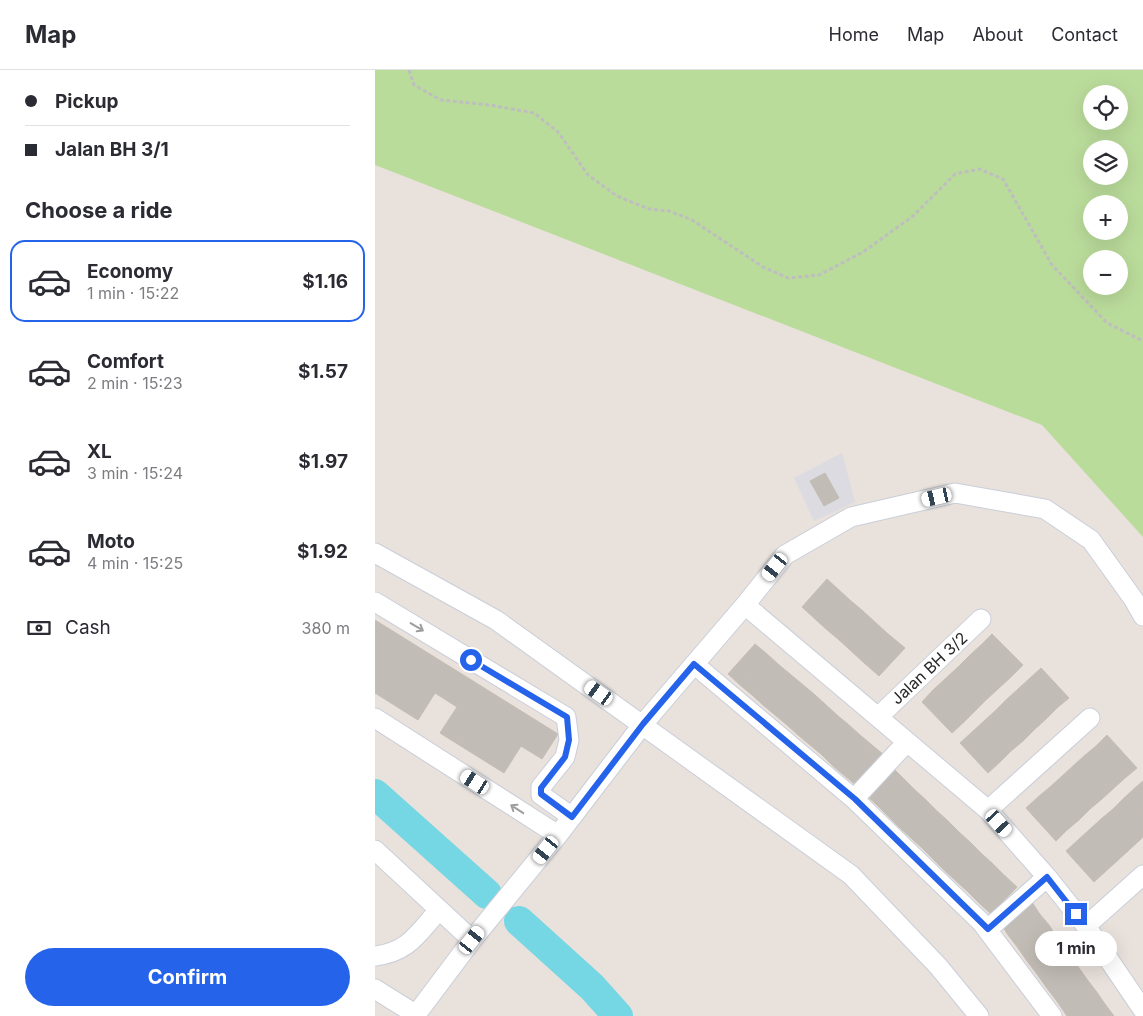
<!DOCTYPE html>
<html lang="en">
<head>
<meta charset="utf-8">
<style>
  :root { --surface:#fff; --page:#f2f2f3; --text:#2b2b33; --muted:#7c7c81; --line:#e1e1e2; --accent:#2563eb }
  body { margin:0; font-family:Inter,sans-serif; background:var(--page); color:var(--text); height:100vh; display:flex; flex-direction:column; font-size:19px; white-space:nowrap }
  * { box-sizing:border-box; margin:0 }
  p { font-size:16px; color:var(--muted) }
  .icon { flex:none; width:28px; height:28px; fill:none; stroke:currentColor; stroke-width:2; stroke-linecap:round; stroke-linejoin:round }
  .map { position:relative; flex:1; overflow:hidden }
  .panel { display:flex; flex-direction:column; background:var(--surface); width:375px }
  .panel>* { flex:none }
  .hud { display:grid; align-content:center; height:110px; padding:0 25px; background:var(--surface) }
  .tools { position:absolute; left:708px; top:15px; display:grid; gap:10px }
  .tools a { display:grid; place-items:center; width:45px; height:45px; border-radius:50%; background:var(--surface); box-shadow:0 5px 20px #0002; font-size:25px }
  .end { position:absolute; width:22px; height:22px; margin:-11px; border:6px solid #2563eb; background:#fff; box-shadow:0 0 0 2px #fff }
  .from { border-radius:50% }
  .bubble { position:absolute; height:35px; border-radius:18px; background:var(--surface); box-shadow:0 5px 20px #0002; font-size:16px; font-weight:700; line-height:35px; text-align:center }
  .car { position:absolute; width:15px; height:30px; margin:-15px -8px; border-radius:6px; box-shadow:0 0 4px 1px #0007; background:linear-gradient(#fff 24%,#345 0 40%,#fff 0 76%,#345 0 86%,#fff 0) }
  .hud b { display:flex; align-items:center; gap:18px; height:48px; font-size:19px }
  .hud b+b { border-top:1px solid var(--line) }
  .hud i { width:12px; height:12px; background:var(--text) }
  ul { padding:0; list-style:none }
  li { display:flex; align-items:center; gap:15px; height:82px; margin:0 10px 8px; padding:0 15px; border:2px solid transparent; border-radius:15px }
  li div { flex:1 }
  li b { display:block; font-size:19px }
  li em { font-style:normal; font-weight:700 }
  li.on { border-color:var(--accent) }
  li>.icon { width:45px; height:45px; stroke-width:1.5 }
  h2 { padding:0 25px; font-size:22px; line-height:60px }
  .pay { display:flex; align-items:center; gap:12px; height:55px; padding:0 25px; font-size:19px }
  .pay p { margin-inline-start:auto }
  .button { display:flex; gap:10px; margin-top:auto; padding:10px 25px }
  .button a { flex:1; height:58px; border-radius:30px; background:var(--accent); color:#fff; font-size:20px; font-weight:700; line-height:58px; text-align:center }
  header { display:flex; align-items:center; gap:30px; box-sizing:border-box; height:70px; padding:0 25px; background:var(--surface); border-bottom:1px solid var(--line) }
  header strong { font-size:24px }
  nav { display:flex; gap:28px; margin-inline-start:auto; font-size:18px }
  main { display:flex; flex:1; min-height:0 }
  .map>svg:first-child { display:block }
</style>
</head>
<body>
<header>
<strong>Map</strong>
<nav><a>Home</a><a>Map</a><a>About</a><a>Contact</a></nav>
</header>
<main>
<section class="panel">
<div class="hud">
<b><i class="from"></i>Pickup</b>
<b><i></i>Jalan BH 3/1</b>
</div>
<h2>Choose a ride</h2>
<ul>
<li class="on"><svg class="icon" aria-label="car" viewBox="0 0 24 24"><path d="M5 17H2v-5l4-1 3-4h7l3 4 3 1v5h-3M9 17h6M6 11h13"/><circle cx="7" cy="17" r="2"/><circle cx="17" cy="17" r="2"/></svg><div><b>Economy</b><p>1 min · 15:22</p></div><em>$1.16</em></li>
<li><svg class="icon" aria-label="car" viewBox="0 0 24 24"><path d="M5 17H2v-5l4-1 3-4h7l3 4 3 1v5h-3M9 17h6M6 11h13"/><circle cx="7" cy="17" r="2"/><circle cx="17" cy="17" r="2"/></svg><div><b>Comfort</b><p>2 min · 15:23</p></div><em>$1.57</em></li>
<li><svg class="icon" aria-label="car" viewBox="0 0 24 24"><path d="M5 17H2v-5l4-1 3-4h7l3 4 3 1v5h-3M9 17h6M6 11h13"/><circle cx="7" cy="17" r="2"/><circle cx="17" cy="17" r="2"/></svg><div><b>XL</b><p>3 min · 15:24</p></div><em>$1.97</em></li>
<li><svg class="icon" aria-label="car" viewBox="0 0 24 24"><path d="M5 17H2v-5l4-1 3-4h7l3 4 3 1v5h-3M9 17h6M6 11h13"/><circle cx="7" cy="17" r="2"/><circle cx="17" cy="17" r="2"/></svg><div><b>Moto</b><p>4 min · 15:25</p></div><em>$1.92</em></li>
</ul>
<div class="pay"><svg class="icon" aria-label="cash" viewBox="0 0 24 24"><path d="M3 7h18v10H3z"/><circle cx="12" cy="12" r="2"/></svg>Cash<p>380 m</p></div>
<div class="button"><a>Confirm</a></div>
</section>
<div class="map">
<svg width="768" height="946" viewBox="0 0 768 946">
  <rect width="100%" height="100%" fill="#e9e1db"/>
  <!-- industrial -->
  <path fill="#dcdbe2" d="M467,383L480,432L439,451L419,408Z"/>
  <!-- green -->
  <path fill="#badc9b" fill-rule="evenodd" d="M0,0H768V467L667,355L0,95ZM716,24H744V51H716ZM716,79H744V106H716ZM716,134H744V161H716ZM716,189H744V216H716Z"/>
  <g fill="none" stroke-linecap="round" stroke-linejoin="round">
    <!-- river -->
    <path stroke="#75d6e4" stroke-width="30" d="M0,724L112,824
      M144,851L217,917L243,946"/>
  </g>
  <!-- building -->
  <path fill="#c2bcb6" stroke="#c4bdb5" d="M450,403L464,428L449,436L435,411Z
    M452,509L464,520L439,548L427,537Z
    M464,520L476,531L451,559L439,548Z
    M476,531L488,541L463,569L451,559Z
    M488,541L500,552L475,580L463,569Z
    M0,550L183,664L167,689L146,676L129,703L65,663L82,637L60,623L43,650L0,623Z
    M500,552L512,563L487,591L475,580Z
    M512,563L530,578L504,606L487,591Z
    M617,564L648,595L636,607L606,575Z
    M380,574L392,584L365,615L353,604Z
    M606,575L636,607L624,618L594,586Z
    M392,584L403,594L377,625L365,615Z
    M594,586L624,618L612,629L582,598Z
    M403,594L415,604L388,635L377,625Z
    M582,598L612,629L601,640L570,609Z
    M666,598L694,628L682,638L654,609Z
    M415,604L427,614L400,645L388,635Z
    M570,609L601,640L589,652L558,620Z
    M654,609L682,638L671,649L643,619Z
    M427,614L439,624L412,655L400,645Z
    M643,619L671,649L659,660L631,630Z
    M558,620L589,652L577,663L547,632Z
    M439,624L450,634L423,665L412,655Z
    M631,630L659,660L648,671L620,641Z
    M450,634L462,645L435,675L423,665Z
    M620,641L648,671L636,681L609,651Z
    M462,645L474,655L447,685L435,675Z
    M609,651L636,681L625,692L597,662Z
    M474,655L485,665L458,696L447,685Z
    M597,662L625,692L613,703L585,673Z
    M485,665L497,675L470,706L458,696Z
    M732,665L762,698L750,708L721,676Z
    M497,675L509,685L482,716L470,706Z
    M721,676L750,708L739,718L709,686Z
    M709,686L739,718L727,729L698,696Z
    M698,696L727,729L715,739L686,707Z
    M517,697L528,708L502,735L491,725Z
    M686,707L715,739L704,750L675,717Z
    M528,708L539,719L513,746L502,735Z
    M768,711V725L761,717Z
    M675,717L704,750L692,760L663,727Z
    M761,717L768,725V748L749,728Z
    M539,719L551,730L524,757L513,746Z
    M663,727L692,760L681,771L651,738Z
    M749,728L768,748V767L766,769L738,739Z
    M551,730L562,741L536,768L524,757Z
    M738,739L766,769L754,780L726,749Z
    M562,741L573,751L547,778L536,768Z
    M726,749L754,780L742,791L714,760Z
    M573,751L584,762L558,789L547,778Z
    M714,760L742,791L731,801L703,770Z
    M584,762L596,773L569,800L558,789Z
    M703,770L731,801L719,812L691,781Z
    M596,773L607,784L581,811L569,800Z
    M607,784L618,794L592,821L581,811Z
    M618,794L629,805L603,832L592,821Z
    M629,805L642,817L616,844L603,832Z
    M655,829L664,843L633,865L624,851Z
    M664,843L674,855L643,878L633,865Z
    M674,855L683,869L652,891L643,878Z
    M683,869L692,882L662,904L652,891Z
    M692,882L702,895L671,917L662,904Z
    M702,895L711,908L681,930L671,917Z
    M711,908L721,921L690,943L681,930Z
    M721,921L730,934L714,946H692L690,943Z
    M730,934L739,946H714Z"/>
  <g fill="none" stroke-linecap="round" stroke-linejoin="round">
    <!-- minor casing -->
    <g stroke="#c9ced9" stroke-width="21">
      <path id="minor" d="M0,483L121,550L476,805L563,896L604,946
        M0,532L191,647L194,670L190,687L166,717V725L197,747
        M370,535L613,740L672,807L711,856L768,940
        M319,594L479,729L607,853L677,946
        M503,647L606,549
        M0,648L183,765
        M479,729L532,672
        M613,740L715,648
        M0,780L97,870
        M711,856L768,805
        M613,859L672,807
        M0,886C34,882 43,863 64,840
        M0,919L40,944
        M40,946L97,870L183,765L268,654L370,535L410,485L476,447L580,423L670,439L716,470L759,530L768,546"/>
    </g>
    <!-- path -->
    <path stroke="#bebebe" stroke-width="3" stroke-dasharray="4 2.5" stroke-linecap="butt" d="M34,0L39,15L66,30L115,35L159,43L183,62L213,105L242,126L274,139L294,141L317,150L388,197L413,208L444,205L488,182L538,146L580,104L604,99L628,109L677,195L732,253L768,271"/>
    <!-- minor -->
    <use href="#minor" stroke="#fff" stroke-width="19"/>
  </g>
  <!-- one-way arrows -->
  <defs><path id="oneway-shaft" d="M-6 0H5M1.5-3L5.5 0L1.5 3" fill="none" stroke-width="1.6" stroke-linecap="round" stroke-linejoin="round" transform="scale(1.25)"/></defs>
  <g stroke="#9e9e9e">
    <use href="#oneway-shaft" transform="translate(42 557) rotate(31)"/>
    <use href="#oneway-shaft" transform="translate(142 739) rotate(-147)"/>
  </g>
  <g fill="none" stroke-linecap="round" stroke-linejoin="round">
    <!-- route -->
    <path stroke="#2563eb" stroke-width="6" d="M96,590L192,647L194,670L190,687L166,718V724L197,747L268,654L319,594L480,729L613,859L672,807L701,844"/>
  </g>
  <g text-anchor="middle" stroke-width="4" stroke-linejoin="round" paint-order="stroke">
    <!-- street labels -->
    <g font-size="16" fill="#282828" stroke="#fff">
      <text transform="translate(554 598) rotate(-43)" y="6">Jalan BH 3/2</text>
    </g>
  </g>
</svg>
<div class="tools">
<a><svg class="icon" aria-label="locate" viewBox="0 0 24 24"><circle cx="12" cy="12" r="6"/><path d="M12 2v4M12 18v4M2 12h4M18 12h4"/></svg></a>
<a><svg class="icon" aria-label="layers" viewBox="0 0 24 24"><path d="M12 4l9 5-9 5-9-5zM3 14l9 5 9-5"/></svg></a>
<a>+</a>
<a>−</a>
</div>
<i class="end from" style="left:96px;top:590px"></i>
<i class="end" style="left:701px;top:844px"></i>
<div class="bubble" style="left:660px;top:861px;width:82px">1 min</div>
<i class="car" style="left:562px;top:427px;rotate:257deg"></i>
<i class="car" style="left:400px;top:497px;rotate:218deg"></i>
<i class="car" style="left:224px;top:623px;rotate:305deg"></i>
<i class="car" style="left:100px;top:712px;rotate:303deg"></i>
<i class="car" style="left:624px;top:753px;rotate:138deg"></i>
<i class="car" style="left:171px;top:780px;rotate:219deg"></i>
<i class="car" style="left:97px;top:870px;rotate:39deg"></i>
</div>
</main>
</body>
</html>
